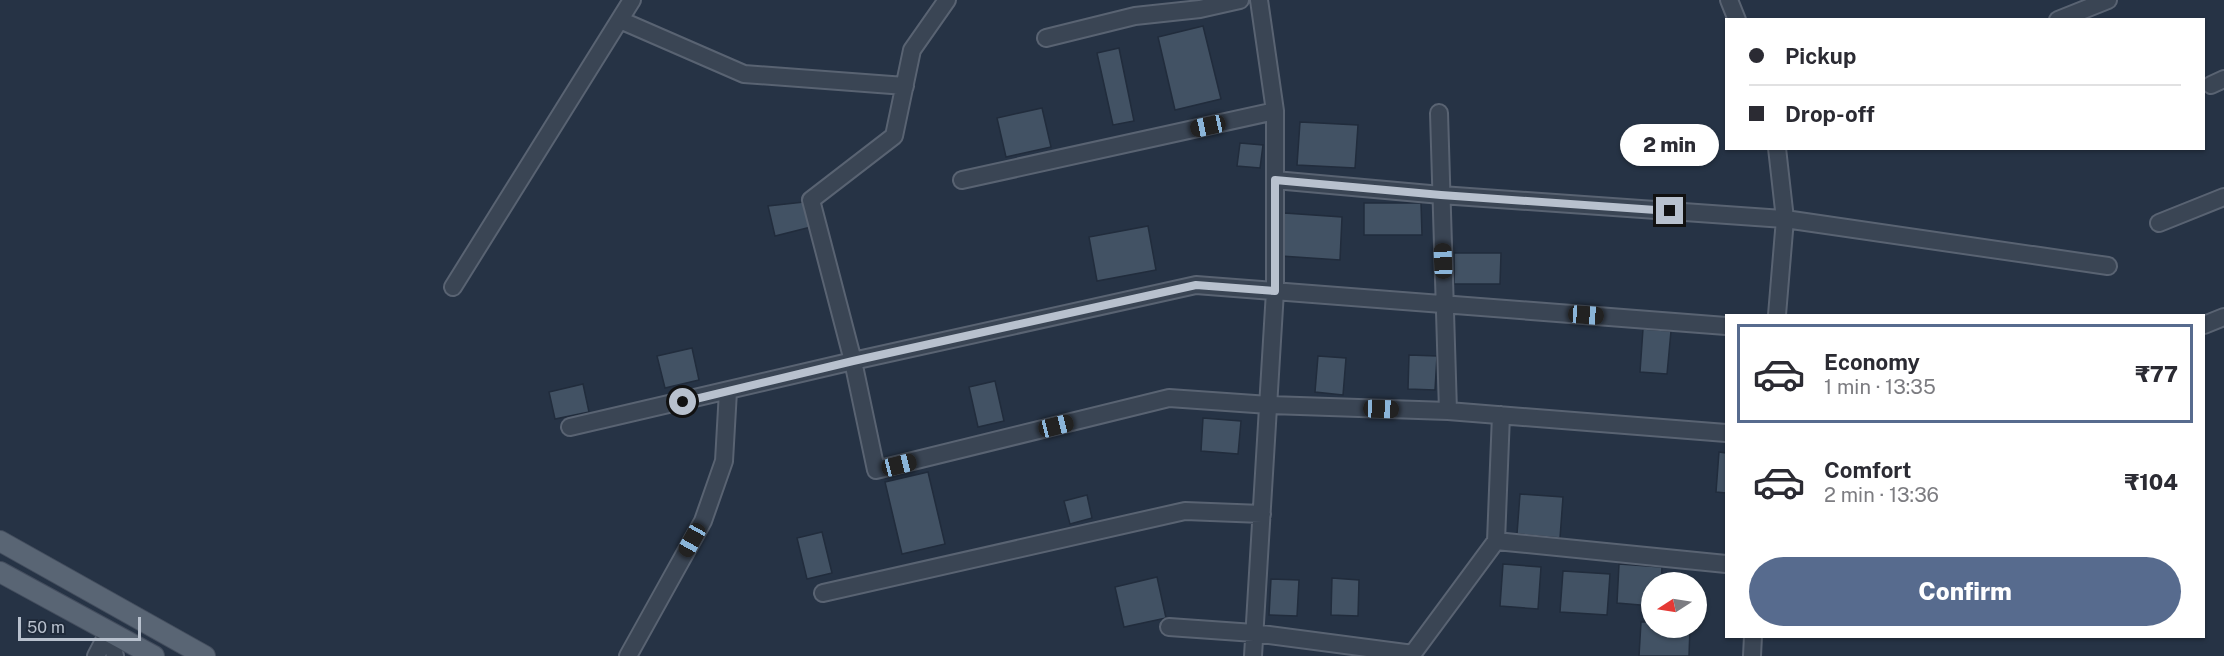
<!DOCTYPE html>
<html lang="en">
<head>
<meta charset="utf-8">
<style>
  :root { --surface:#fff; --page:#f7f7f7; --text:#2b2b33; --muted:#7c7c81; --line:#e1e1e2; --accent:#576b8e }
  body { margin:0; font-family:"Public Sans",sans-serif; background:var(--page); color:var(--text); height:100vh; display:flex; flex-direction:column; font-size:22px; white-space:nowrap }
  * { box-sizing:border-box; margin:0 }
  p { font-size:20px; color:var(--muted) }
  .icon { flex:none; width:33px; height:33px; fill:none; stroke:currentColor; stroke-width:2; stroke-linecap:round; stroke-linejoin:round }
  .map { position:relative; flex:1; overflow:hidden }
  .panel { position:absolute; left:1725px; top:314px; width:480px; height:324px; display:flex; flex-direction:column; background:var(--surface); border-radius:0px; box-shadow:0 2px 4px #0004 }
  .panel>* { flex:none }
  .guide { position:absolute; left:1725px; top:18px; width:480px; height:132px; border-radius:0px; box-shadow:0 2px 4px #0004; display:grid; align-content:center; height:132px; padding:0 24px; background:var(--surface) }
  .needle { width:39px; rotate:258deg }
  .controls { position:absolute; left:1641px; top:572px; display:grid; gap:12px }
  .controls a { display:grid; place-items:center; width:66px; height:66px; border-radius:50%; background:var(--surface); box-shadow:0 2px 4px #0004; font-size:30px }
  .scale { position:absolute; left:18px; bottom:15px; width:123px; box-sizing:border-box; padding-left:6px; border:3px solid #b8c1ce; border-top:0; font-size:16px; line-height:21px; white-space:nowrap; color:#b8c1ce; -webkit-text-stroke:4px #1f2a3a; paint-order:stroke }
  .end { position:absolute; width:27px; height:27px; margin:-14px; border:8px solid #b8c1ce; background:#111; box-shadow:0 0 0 3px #111 }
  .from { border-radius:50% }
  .bubble { position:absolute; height:42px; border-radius:21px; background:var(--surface); box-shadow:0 2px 4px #0004; font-size:20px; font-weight:800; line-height:42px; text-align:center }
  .car { position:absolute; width:18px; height:36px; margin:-18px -9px; border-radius:8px; box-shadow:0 0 4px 2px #0007; background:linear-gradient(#222 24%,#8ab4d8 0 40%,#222 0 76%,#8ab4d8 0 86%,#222 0) }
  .guide b { display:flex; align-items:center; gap:21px; height:57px; font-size:22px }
  .guide b+b { border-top:2px solid var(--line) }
  .guide i { width:15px; height:15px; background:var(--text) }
  ul { padding:10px 0 0; list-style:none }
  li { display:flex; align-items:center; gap:18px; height:99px; margin:0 12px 9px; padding:0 12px; border:3px solid transparent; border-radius:0px }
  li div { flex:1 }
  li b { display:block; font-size:22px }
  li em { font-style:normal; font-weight:800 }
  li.selected { border-color:var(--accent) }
  li>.icon { width:54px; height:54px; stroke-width:1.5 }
  .primary-button { display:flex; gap:12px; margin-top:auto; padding:12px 24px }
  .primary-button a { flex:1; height:69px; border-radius:36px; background:var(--accent); color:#fff; font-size:24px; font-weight:800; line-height:69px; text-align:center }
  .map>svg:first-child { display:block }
</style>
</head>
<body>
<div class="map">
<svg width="2224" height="656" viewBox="0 0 2224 656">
  <rect width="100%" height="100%" fill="#263345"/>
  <!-- building -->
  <path fill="#425264" stroke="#212c3c" stroke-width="1.5" d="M1203,26L1221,99L1175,110L1158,37Z
    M1119,48L1134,121L1113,125L1097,53Z
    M1042,108L1051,147L1006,157L997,118Z
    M1300,122L1358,125L1355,168L1297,165Z
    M1240,143L1263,145L1260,168L1237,166Z
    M804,202L811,227L775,236L768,206Z
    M1364,203H1421L1422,235H1364Z
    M1284,213L1342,217L1340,260L1281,256Z
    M1148,226L1156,270L1097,281L1089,237Z
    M1454,253H1501L1500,284H1454Z
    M1643,329L1671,331L1667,374L1640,372Z
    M692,348L699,380L665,388L657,356Z
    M1409,355L1437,356L1435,390L1408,389Z
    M1318,356L1346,358L1343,395L1315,392Z
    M995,381L1004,421L978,427L969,387Z
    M583,384L589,412L555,419L549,392Z
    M1203,418L1241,421L1238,454L1201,451Z
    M1719,452L1726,453V493L1716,492Z
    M928,472L945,544L902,554L885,482Z
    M1520,494L1563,497L1560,538L1517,534Z
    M1087,495L1092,518L1070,524L1064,501Z
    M822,532L832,573L807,579L797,538Z
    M1503,564L1541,567L1538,609L1500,606Z
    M1619,564L1662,567L1661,582H1652V606L1617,603Z
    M1563,571L1610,574L1607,615L1560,612Z
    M1157,577L1166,618L1124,627L1115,587Z
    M1332,578L1359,580L1358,616L1331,615Z
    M1271,579L1299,580L1297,616L1269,615Z
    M1641,622H1652V627H1690L1689,656H1639Z"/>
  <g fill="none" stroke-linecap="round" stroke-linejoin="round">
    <!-- minor casing -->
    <g stroke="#596372" stroke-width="20">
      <path id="minor" d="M947,0L912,50L894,136L811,200L853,361L876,470L1169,398L1269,405L1448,411L1726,433
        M1729,0L1737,20
        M620,20L744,74L905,86
        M2058,20L2108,0
        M1046,38L1135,16L1200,9L1240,0
        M2211,85L2224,79
        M1439,113L1448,411
        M962,180L1275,111
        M1275,180L1441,195L1785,219L2108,266
        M2159,223L2224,197
        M453,287L632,0
        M1777,315L1785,219L1777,148
        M2204,325L2224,317
        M570,427L853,361L1196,285L1726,326
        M1496,541L1726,564
        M823,593L1185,511L1262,514
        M1169,627L1254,633L1413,654
        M96,656L109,631L115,656
        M628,656L703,521L724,461L728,391
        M1253,656L1275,291V111L1259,0
        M1411,656L1496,541L1501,415
        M1752,656L1753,636"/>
    </g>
    <!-- major casing -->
    <g stroke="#444e5e" stroke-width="22">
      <path id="major" d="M0,541L205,656
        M0,572L154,656"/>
    </g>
    <!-- minor -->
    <use href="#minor" stroke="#3a4554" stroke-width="16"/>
    <!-- major -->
    <use href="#major" stroke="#596574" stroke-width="20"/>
  </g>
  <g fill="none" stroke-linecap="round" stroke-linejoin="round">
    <!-- route -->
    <path stroke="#b8c1ce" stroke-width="8" d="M683,402L853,361L1196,285L1275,291V180L1441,195L1670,211"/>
  </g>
</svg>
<div class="controls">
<a><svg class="needle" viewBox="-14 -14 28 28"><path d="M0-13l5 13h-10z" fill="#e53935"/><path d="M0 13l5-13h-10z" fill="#7c7c81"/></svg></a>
</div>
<div class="scale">50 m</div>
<i class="end from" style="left:683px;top:402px"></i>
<i class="end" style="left:1670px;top:211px"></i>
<div class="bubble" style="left:1620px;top:124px;width:99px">2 min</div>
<i class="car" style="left:1208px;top:126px;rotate:258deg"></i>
<i class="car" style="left:1443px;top:261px;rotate:358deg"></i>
<i class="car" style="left:1586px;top:315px;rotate:94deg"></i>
<i class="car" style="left:1381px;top:409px;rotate:92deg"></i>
<i class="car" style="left:1056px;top:426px;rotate:76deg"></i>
<i class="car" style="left:899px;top:465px;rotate:76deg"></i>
<i class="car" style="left:692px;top:540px;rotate:209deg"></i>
<div class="guide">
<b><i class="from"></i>Pickup</b>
<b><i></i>Drop-off</b>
</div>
<section class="panel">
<ul>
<li class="selected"><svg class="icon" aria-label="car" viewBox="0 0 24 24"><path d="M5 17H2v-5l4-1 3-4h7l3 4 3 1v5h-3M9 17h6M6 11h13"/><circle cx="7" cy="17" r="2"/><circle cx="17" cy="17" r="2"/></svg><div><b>Economy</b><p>1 min · 13:35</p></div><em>₹77</em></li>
<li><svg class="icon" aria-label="car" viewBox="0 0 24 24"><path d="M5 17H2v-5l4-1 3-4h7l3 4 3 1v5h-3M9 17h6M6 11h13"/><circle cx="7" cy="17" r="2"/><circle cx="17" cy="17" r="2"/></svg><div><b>Comfort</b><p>2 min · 13:36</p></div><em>₹104</em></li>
</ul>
<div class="primary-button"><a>Confirm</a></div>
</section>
</div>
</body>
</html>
